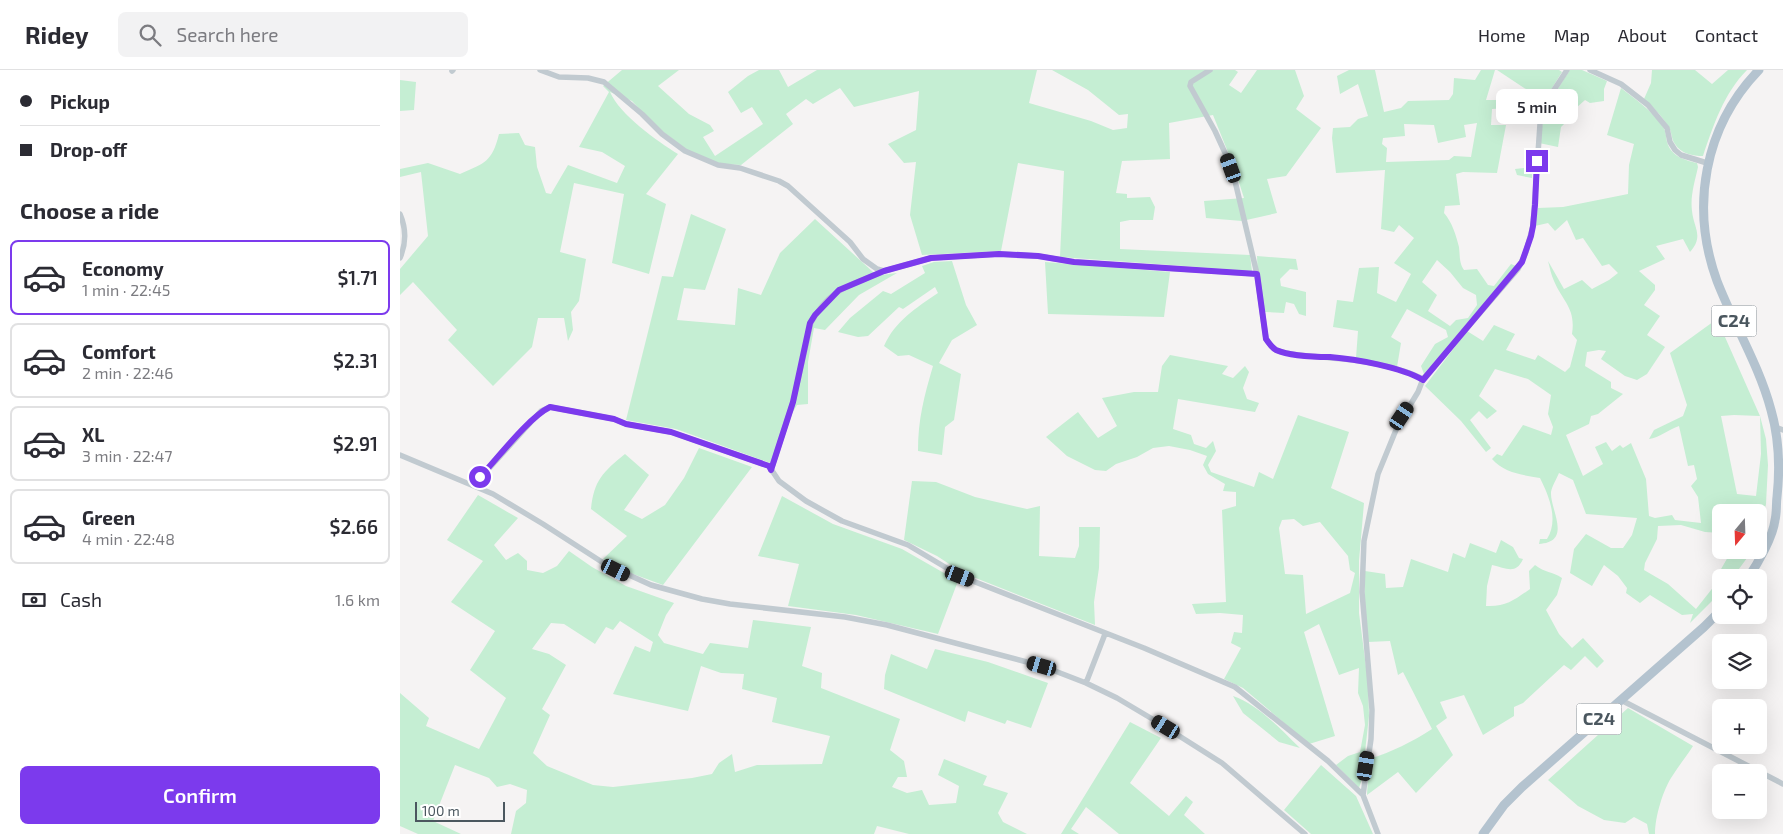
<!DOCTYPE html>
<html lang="en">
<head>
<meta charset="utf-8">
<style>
  :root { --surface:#fff; --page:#f2f2f3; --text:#2b2b33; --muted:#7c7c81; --line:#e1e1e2; --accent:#7c3aed }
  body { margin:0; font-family:"Exo 2",sans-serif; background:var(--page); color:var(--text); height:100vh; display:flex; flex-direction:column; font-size:19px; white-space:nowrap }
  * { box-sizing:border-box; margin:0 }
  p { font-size:16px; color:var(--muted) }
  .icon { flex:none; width:28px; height:28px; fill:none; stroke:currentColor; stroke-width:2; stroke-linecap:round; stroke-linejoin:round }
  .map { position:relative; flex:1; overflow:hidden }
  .side { display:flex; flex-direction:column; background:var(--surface); width:400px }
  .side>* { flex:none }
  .guide { display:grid; align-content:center; height:110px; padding:0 20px; background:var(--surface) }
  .needle { width:32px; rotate:199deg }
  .buttons { position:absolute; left:1312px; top:434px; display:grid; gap:10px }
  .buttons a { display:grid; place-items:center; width:55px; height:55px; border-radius:8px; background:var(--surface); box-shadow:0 5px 20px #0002; font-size:25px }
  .scale { position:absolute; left:15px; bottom:12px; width:90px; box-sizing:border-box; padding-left:5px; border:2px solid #4b575f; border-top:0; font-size:14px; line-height:18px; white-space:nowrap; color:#4b575f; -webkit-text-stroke:4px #fff; paint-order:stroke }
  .end { position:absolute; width:22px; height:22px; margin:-11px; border:6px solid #7c3aed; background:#fff; box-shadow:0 0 0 2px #fff }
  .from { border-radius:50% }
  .bubble { position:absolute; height:35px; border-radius:8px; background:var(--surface); box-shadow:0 5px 20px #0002; font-size:16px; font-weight:600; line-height:35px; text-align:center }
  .car { position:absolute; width:15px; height:30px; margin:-15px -8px; border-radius:6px; box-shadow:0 0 4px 1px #0007; background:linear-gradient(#222 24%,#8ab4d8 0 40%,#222 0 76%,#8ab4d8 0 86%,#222 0) }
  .guide b { display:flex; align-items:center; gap:18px; height:48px; font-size:19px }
  .guide b+b { border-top:1px solid var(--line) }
  .guide i { width:12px; height:12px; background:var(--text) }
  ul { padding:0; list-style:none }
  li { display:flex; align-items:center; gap:15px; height:75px; margin:0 10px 8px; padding:0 10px; border:2px solid var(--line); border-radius:8px }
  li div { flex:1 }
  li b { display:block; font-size:19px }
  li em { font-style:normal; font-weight:600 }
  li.active { border-color:var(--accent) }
  li>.icon { width:45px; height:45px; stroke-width:1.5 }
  h2 { padding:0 20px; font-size:22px; line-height:60px }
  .pay { display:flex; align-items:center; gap:12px; height:55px; padding:0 20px; font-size:19px }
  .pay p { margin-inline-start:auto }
  .button { display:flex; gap:10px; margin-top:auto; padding:10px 20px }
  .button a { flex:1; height:58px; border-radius:8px; background:var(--accent); color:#fff; font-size:20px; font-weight:600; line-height:58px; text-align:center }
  header { display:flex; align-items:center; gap:30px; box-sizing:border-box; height:70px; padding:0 25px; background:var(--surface); border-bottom:1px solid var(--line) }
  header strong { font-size:24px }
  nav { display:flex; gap:28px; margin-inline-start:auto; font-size:18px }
  .search { width:350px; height:45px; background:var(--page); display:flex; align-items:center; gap:12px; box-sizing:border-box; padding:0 18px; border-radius:8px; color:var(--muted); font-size:19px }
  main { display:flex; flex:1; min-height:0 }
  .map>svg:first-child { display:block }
</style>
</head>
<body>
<header>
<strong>Ridey</strong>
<div class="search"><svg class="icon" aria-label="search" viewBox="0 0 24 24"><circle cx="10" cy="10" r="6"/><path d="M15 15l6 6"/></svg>Search here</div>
<nav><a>Home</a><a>Map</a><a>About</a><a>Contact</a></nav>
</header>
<main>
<section class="side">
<div class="guide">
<b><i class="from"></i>Pickup</b>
<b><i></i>Drop-off</b>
</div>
<h2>Choose a ride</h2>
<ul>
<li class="active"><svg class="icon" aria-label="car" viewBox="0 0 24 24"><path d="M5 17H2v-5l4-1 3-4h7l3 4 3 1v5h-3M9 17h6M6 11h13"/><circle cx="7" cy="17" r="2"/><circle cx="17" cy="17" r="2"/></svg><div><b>Economy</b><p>1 min · 22:45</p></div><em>$1.71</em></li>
<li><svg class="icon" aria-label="car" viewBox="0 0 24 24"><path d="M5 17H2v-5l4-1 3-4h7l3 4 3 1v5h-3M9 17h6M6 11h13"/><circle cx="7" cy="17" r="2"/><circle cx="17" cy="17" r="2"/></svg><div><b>Comfort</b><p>2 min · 22:46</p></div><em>$2.31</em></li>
<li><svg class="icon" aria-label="car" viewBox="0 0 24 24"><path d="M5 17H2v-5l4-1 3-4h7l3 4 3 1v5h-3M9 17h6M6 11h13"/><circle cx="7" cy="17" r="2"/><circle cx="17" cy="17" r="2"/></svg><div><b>XL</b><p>3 min · 22:47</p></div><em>$2.91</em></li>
<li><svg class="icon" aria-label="car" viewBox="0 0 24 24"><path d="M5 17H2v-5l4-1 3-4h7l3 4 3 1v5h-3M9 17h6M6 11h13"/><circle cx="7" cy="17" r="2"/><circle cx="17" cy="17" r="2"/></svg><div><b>Green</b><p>4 min · 22:48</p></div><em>$2.66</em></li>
</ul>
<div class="pay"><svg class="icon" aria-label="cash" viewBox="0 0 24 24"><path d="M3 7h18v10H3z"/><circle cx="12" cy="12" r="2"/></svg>Cash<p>1.6 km</p></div>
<div class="button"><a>Confirm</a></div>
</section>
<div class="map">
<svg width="1383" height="764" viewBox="0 0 1383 764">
  <rect width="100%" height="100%" fill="#f5f3f3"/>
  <!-- green -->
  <path fill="#c5eed3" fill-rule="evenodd" d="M0,0V10L16,12L14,40L0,41Z
    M222,0H279L258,16L289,44L310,55L314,61L303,67L315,86L363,54L352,37L341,43L328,22L348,6L359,0H379L388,17L417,0H637L629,33L691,51L713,60L727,58L728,44L719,45L688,20L652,0H835L838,2L829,15L841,23L857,0H895L904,26L896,39L921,58L886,106L867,109L877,143L842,151L806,148L804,131L844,128L834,97L813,45L769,53L770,89L722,91L716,123L727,124V128L750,127L755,137L753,150H730L720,152V179L850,185L852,201L660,187L664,101L618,93L601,181L522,185L510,145L516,92L504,93L488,74L516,60L519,21L454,37L440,18L413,34L406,29L386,44L393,54L341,95L321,94L290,82L254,55L232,31L210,22C220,45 257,71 278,84L246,124L266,134L249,204L212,193L224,124L174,113L160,182L186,189L179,231L171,242L173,260L168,271L164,248H138L132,277L93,316L48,270L57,260L13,212L0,225V199L28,166L21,102L0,107V99L28,93L60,104C85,93 92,92 99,64L119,63L125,75L135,77L137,97L146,123L151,124L168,95L217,113L225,96L202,82L179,77L209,22L203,16Z
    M949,0H975L984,42L1001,38L1008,31L1049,30L1053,24L1054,8L1075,10L1081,0H1095L1086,30H1105L1110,34L1109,38L1092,39L1091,55H1106L1097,103L1063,102L1056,104L1060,135L1045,136L1044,143C1052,152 1056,165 1059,177C1060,185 1059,193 1064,200L1077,199L1088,215L1094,216L1111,194L1116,196L1024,304L1021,296L1035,274L1048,267L1046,260L1007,239L991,267L1001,273L997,297L956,288L958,261L933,257L937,230L953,232L959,198L979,197L977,223L996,232L1011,204L994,193L1014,168L999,155L994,162L981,159L985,100L936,103L932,68L933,58L950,57L958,49L968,46L958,14L940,24L937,6ZM1004,54L1034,55L1038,73L1066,67L1064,55L1077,53L1071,87L1054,86L1049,90L986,92L987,78L982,74L983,68L1005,66ZM1037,190L1050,202L1063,218L1076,225L1077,235L1068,248L1056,250L1050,256L1028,241L1037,225L1022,212Z
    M1097,0H1159L1162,2L1144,31Z
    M1170,0H1182L1207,11L1204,19V31L1190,33L1185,30L1175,39L1170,38L1166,52L1161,57L1158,77L1139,73C1144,40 1152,27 1170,0Z
    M1252,0H1295L1312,14L1328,0H1347C1324,23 1313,56 1303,86C1293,86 1281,84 1275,74C1271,69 1272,61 1268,56C1261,45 1253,37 1244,29L1251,13Z
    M1221,18C1235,29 1253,41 1263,57C1266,61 1266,67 1267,72C1271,86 1284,90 1297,93L1298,97C1295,111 1290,126 1292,141C1294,159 1304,166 1290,182L1283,169L1256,176L1265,189L1239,201L1255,215V220L1244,235L1260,246L1247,265L1265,277L1247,304L1237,310L1225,306L1201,289L1206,281L1199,280L1187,282L1185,296L1211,312V318L1223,324L1198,344L1191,346L1189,354L1166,365L1183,406L1203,394L1195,377L1206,372L1212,381L1220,375L1223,378L1231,373L1246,409L1249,446L1255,448L1272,445L1275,450L1301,453L1298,427L1291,416L1297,409L1294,395L1288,396L1279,356C1269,359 1259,368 1249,369L1254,360L1283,346L1287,335L1270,283L1317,249L1360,346L1366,369L1368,395L1366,434L1359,466V442H1321V463L1305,462L1281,455L1258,456L1257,469L1245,493L1244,500L1268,514L1296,539L1319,510L1317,506L1332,480H1353L1333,507L1321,508V522L1290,553L1293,544L1282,545L1250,525L1240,533L1226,523L1227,518L1218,506L1204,495L1192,516L1170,503L1174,479L1186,464L1211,478H1223L1232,465L1237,448L1186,444L1173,410L1159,403C1157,408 1152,416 1151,422C1150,440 1173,472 1139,474L1140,469H1147C1159,450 1149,426 1140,408C1123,405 1104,403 1092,389L1097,384L1102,386L1123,355L1151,365L1153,357L1148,344L1151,325L1128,309L1095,299L1079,326L1097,341L1087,349L1079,341L1070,350L1091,378L1086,382L1061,351L1025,316L1067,261L1083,271L1094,255L1115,264L1106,280L1135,290L1138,285L1165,302L1170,297L1177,270L1172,264C1176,238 1163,232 1154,211C1151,205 1150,198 1148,191L1164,219L1182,210L1192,219L1209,210L1218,203L1209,194L1202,196L1183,168L1176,170L1167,150L1155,161L1148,153L1135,156L1138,138L1163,137L1228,124L1229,95L1234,74L1207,65ZM1334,345L1360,346L1361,384L1356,426L1337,424L1321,346Z
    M1132,97V108L1117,105L1115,99Z
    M291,144L326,159L305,220L284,218L277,250L335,255L338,218L361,225L380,183L415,149L473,202L481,205L497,203L459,225L425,260L414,258L408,292V334L397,335L386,354L373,394L276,359L226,350L262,206L273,207Z
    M857,186L896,189L898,200L890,199L880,209L881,216L906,222V246L899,244L894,234L886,232L884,243L865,242L858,208Z
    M552,191L566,235L577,255L552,270L539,293L561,304L554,350L545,357L542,385L518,381C518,349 524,327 533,296L509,285L498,286L484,276C495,251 516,238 538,223L535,217L503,239L499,237L468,266L458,267L438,262L450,248L483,221L491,224L525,203L522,196L534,192Z
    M645,192L770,202L764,247L648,244Z
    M770,285L828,296L822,304L833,308L845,296L849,302L843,318L847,329L859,333L855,342L778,329L773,359L791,365L794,374L806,378L813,371L816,381L808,395L811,402L854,417L859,402L873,409L898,345L949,362L931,418L964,433L959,491V543L968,612L969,646L962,709L959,718L936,695L948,686L960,682L965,655L963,636L958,623L959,598L939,605L919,554L904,562L935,666L909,674L843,618L824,609L841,578L831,573L834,562L842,563L843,545L820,543L796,544L792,534L826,532L822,440L836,436V422L823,421L825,414L808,404L803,395L807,386L790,380L769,376L753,378L737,387L716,394L706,401L695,400L667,386L646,367L678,342L698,368L717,356L702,328L734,322H758L762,296ZM894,449L903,456L920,452L948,486L950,500L955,503L950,523L906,544L903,505L885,504L879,458L882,450Z
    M299,378L352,397L263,515L233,504L203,489L227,466L191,439C194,410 203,402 225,384L249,405L224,440L242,449L265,435L284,408Z
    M512,411L536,412L575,427L627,439L640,436L639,486L675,488L679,476V457H700L699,498L694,532L695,555L563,503L537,486L504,470Z
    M78,425L118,448L94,475L106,490L118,483L127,491V500L143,503L157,496L169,481L192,497L226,516L274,533L266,545L258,565L264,573L303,584L310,573L348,578L353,550L411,557L402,596L422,603L421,618L500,649L490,680L504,691L507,707H498L492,717L507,723L522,720L529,735L556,733L559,716L538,705L544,689L587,706L583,715L608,723L598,743L603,752L627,764H509L477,756L474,764H111L116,741L126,733L127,720L110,714L97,717L89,708L55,695L33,751L61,764H18L0,756V623L29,648L26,656L79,679L106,628L70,600L95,561L51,532L83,491L47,470ZM220,551L253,572L250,582L235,576L213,624L288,641L301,596L321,603L344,604L342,619L377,628L372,652L430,666L422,694L357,695L335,702L332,684L319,693L312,704L292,708L213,717L193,715L147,696L133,683L150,645L142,639L166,595L149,584L132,579L151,553L164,554L195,574L206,557L213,560Z
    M382,426L433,454L502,479L558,511L538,564L456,545L388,536L399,494L358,486Z
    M1101,470L1113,477L1119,488L1123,489C1116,505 1106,498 1092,495L1087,516L1086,536C1106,537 1114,530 1130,519L1129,501L1135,495C1145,503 1152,501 1162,508L1157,525L1146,540L1159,564L1172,578L1183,568L1204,591L1197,598L1185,586L1171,600L1164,595L1123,633L1114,637V646L1083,665L1064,625L1040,632L1047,648L1036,656L1053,685L1016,723L998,702L967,725L969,689C992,682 1012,672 1032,659L1003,602L998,605L990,571L968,572L964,535L965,501L985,504L986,518L1003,517L1011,489L1048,502L1053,483L1065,488L1070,473L1096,483Z
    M535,579L588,592L648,613L631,658L607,650L605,654L568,641L565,652L484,619L485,605L491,584L527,599Z
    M833,626C859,635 880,659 900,678L879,672L843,643Z
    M1228,638L1293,676C1287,686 1279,695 1273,705C1263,719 1255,747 1255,764H1249L1247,754L1234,747L1225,753L1204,750L1178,736L1148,710Z
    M730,652L761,668L730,713L769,746L786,726L793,732L784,745L805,764H719L686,737L671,759L679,764H661Z
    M921,695L956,726L973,764H911L884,740Z"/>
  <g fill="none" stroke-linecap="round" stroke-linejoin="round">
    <!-- street -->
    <path stroke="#c1cad0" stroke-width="5.5" d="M140,0L159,7L188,8L204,12L242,44L262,64L285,81L318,95L340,98L379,111L388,116L450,172L463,189L477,199L484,201L531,188L599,184L638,186L674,192L857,204
      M810,0L791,12L790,16L815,61L826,85L835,111L857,204L866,269C869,273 871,277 876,280C890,286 915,286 930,288C956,289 1001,297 1023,309
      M1190,0L1221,14L1248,35L1267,58L1270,72L1275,80L1281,85L1307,93
      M52,1L53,0
      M0,144C6,158 6,174 0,188
      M1375,357L1383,360
      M0,385L93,424L143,454L205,494L251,515L302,529L330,534L445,547L487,555L642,596L686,613L717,628L754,650L822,693L905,764
      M371,400L393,332L411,253C429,218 452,215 484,201
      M74,415L131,352L141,341L150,337L214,349L226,354L271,362L369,396L379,411L406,431L442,451L508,475L560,506L744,578L835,617L928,691L963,725L978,764
      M686,613L705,564
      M1221,630L1383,714
      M963,725L971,669L972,640L962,522L964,471L978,404L998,355L1018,322L1023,309L1118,199L1126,182L1133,156L1140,54L1148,29L1167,0"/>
    <!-- primary -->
    <path stroke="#b4c3cf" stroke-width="9" d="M1348,508C1358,493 1373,467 1375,450C1377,442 1376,434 1377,427C1380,399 1379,368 1371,340C1359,295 1334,255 1317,211C1290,137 1304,57 1359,0
      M1083,764L1104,735L1122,717L1304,557L1321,540"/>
  </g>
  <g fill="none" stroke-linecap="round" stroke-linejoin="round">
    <!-- route -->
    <path stroke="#7c3aed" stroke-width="6" d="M80,407C97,389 129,347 150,337L214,349L226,354L271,362L369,396L371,400L393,332L410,253L415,245L439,220L484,201L531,188L599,184L638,186L674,192L857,204L866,269C869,273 871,277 876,280C890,286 915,287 930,287C955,289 1001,297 1023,310L1122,192L1131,166L1133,156L1135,135L1137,91"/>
  </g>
  <g text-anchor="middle" stroke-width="5" stroke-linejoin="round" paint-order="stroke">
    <!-- shield labels -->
    <g fill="#fff" stroke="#81898f" stroke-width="1">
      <rect x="1311.5" y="235.5" width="45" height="31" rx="4"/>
      <rect x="1176.5" y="633.5" width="45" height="31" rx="4"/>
    </g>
    <g font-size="18" font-weight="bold" fill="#4b575f">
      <text x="1334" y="257">C24</text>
      <text x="1199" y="655">C24</text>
    </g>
  </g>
</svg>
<div class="buttons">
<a><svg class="needle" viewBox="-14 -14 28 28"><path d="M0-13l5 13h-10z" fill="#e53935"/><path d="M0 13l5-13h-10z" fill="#7c7c81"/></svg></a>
<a><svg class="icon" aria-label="locate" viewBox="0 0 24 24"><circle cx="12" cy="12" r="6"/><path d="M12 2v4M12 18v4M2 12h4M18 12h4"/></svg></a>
<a><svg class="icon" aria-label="layers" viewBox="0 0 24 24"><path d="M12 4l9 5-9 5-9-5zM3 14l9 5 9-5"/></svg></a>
<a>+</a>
<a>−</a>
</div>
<div class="scale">100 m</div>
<i class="end from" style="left:80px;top:407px"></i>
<i class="end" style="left:1137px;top:91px"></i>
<div class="bubble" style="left:1096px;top:19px;width:82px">5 min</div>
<i class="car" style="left:831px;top:98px;rotate:340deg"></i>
<i class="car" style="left:1002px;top:346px;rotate:34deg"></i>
<i class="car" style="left:216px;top:500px;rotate:116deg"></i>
<i class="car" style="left:560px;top:506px;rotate:111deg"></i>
<i class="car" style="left:642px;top:596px;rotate:286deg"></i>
<i class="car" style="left:766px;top:657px;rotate:301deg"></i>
<i class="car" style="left:966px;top:696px;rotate:9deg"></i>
</div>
</main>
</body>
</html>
